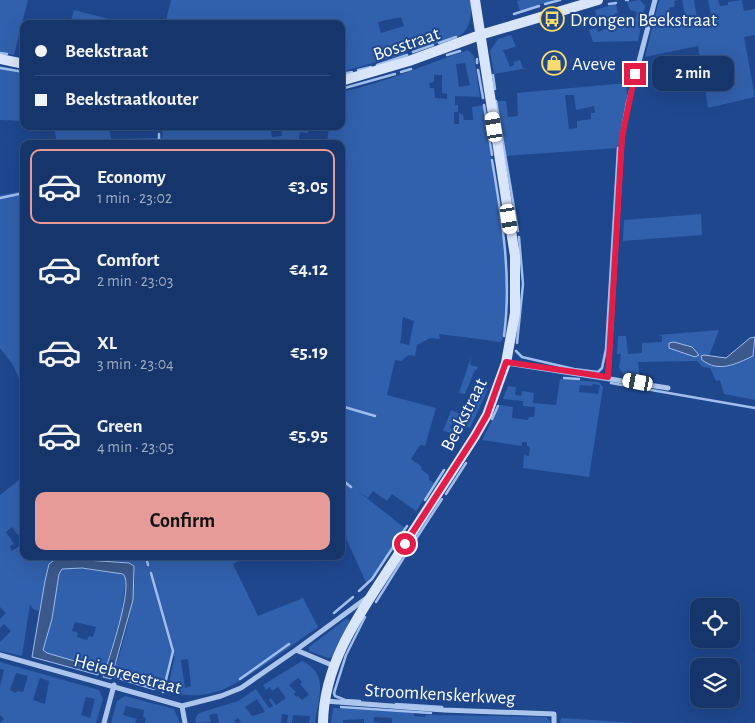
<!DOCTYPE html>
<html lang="en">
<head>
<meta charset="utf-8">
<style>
  :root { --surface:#16356a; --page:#234072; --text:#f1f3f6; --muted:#9eabc1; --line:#35507e; --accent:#e69b98 }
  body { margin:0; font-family:"Alegreya Sans",sans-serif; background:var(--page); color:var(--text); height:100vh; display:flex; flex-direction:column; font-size:19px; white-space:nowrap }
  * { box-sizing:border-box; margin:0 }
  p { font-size:16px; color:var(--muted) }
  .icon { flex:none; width:28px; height:28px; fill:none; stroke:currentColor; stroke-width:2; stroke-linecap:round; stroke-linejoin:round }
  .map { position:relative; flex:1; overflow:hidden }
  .panel { position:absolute; left:20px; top:140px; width:325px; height:420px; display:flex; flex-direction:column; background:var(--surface); border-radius:10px; box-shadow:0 5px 20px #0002,0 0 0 1px var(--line) }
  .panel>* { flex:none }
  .guide { position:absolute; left:20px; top:20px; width:325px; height:110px; border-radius:10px; box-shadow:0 5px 20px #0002,0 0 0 1px var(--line); display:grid; align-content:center; height:110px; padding:0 15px; background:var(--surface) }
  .tools { position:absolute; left:690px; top:598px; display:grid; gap:10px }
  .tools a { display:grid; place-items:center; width:50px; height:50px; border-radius:10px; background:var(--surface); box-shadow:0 5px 20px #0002,0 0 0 1px var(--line); font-size:25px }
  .end { position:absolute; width:22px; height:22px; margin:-11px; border:6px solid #e11d48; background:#fff; box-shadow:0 0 0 2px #fff }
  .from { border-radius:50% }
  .bubble { position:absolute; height:35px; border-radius:10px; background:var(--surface); box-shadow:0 5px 20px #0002,0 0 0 1px var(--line); font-size:16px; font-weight:700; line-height:35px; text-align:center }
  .car { position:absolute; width:15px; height:30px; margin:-15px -8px; border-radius:6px; box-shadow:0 0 4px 1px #0007; background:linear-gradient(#fff 24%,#345 0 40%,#fff 0 76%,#345 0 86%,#fff 0) }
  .guide b { display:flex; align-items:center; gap:18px; height:48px; font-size:19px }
  .guide b+b { border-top:1px solid var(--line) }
  .guide i { width:12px; height:12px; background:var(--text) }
  ul { padding:9px 0 0; list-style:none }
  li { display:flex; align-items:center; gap:15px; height:75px; margin:0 10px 8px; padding:0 5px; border:2px solid transparent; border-radius:10px }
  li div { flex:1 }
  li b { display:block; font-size:19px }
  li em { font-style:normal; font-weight:700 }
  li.selected { border-color:var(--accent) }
  li>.icon { width:45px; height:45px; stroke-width:1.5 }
  .cta { display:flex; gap:10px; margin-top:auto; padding:10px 15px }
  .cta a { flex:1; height:58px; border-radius:10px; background:var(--accent); color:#111; font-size:20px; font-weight:700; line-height:58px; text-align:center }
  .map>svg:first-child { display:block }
</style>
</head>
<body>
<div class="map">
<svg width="755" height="723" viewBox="0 0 755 723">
  <rect width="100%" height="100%" fill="#1e478e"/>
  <!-- green -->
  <path fill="#3160ac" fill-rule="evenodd" d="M0,0H28L14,55L0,52Z
    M171,0H471C474,46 448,38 413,50V46L409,42H402L400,52L408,53L341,72V24H165ZM401,17L404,26L381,33L378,22Z
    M520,0H554L520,11L517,1Z
    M640,0L645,6L638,41L593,42L589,30L596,28L598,32L608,28L605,16L597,18L595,10L616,4L618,13L614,14L618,27L634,25L637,12L630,10L627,2Z
    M659,0H679L674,1L675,6L669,8L671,17L685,15L682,0H694L697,18L711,15L708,0H718L720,6L728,5V2L742,0L744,11L755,9V35L744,37L755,97L708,108L698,46L645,57Z
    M74,10L128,24H70Z
    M511,35L516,47L503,50L510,67L514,65V62L520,60L523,68H528L494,74L490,51L498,39Z
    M468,50L474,56L480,97L455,96V105H458V112H454V124H459V113L463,115L464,120H473L472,107L483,105L506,256L508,303L504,336L501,342L439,334L440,339L430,338L417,345L415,356L409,355L401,361L395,360L387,395L436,408L425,446L420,445L411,459L422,467L421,469L429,475V480L434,483L416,511L392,494L387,501L373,491L368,498L358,491L406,529L367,585L341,527V144H327L329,126H341V92C386,83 425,64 468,50ZM465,63L470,85L459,87L456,64ZM434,75H442V93L447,94V99L435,98L434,88H430L429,83L434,82ZM403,317L414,321L409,345L400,343C403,332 401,326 403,317Z
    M0,66L24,71V121L0,120Z
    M626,83L627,97L618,148L506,156L496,101H506L508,117L518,116L517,93ZM565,95H574L576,110L594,106L595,113H591V119L577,121V128L569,129Z
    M54,126H109L111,139L162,138L163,126H270L272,137L282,136L281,130L286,126H309L308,133L300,132L298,144H57Z
    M24,191V389L13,365L0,348V195Z
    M701,214L702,235L623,241L624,220Z
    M719,330L709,356L704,355L702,360L755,355V400L724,394L720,380L716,381L710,368L703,367L697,361L638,362L640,380L626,378L619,368L621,354H617L618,336H626L628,354L642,353V343L662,342V336L658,335Z
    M471,357L470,365L478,367L477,370H475L465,394L459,393Z
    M560,379L599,382L603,387L589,477L523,468L524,455L529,456L530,447L527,446V442H522V446L482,440L500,405L513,407L512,418L528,420L529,417H534L535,407L523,406V401L503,399L508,386L516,387L515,395L521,396L522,391L534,393L533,403L556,405ZM593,384L600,385L598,394L579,392L580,385L592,386Z
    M479,386L488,389L470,428L453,422L450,428L456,431L455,434L443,431L451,410L460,414L459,418L465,420Z
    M24,476V530L18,535L12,527L6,532L14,544L10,546L11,551L24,544V556H249L233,564L258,616L303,598L318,627C291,645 240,687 212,693C196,697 183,695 167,693L175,656L173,657L163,692L112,676C121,654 141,584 132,564L57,559L49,564L39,611L33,609L30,604L22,656L0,651V642L11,631L4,624L0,628V619L6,613L0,607V495ZM188,659L191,686L185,688L181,660Z
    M66,568C79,568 117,568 126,577L121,617L105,669L47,653L43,650L52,619L59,574L60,570ZM75,622L96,627L93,637L89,636L87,640L77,637L78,633L72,631Z
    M346,619L350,620L332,657L328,658L309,651V647Z
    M302,661C330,674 318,698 315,723H309L310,716L293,715L292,723H287L288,715L282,714L281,723H239L241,721L238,718L234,721L236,723H219L217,713L209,715L211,722L196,723L195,719L199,713L238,701L256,689L269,708L273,706L269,700L271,698L276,705L286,698L278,687L272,691L270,687L266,690L263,685ZM298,678L302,682L300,684L309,695L302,700L298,696L296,697L294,694L296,692L289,685ZM257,699L265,712L252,716L245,707Z
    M0,662L99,690L103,699L96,723H0L4,719L0,715V687L4,670L0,669ZM16,673L28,676L23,692L17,691L16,693L10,690ZM40,678L49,681L45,704L33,700ZM86,697L95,699L90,718L81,715Z
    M125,696L174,709L180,723H145L146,718L143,717L144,710L126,706L123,715L137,719L135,723H111L117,701Z
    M333,708L414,713V716L425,717L426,715H431L546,717L550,721V723H392V718L374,717V722L383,723H364V719L343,720V723H331Z
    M561,718L638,723H560Z"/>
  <!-- water -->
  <path fill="#3b598d" stroke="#a0bfef" d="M755,337L753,356C736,364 719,373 702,360L701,356L704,355L726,358L750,338Z
    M674,342L692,347L699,355L695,357L669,348V343Z
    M57,558L129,563L134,566L133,600L111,679L103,677C108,661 135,584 123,574L82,568L62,569L59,574L52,619L43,650L47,653L99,668L98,675L32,657L45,581L49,564Z"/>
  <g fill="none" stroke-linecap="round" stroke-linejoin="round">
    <!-- stream -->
    <path stroke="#a0bfef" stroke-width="2.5" d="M626,0H628
      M545,4L560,0
      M609,4L616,3
      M514,14L539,6
      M439,43L456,37
      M413,52L433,45
      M0,53L7,54
      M447,55L460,51
      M477,59V63
      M377,65L407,55
      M0,68L24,72
      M358,70L371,67
      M478,70L483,98
      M401,72L411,69
      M341,74L352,72
      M493,75L495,89
      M341,89L395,74
      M496,101L518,231
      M484,105L492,155
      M159,144V134
      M492,160C502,219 512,276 504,336
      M0,198L24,193
      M517,343L523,284L519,237
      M516,351L522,357L574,369L598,372L602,368L606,349L618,148
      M564,378L579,379
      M611,383L755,408
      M341,406L375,416
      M492,419L498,406
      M341,479L351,487
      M446,494L466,463
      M425,500L444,470
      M410,548L442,499
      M146,556L148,565
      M151,573L173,651L163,692
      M359,591L372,579L407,526
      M376,602L406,554
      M334,613L353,597
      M112,676L154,689
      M240,679L289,644
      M360,701L345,700L335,696L334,693L346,655L365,617
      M396,704L442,707
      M341,707L431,713"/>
    <!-- street -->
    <path stroke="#acc5ed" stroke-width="5" d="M507,363L668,388
      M608,377L622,137L628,104L655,0
      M296,650L334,666
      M0,655L182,706L221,696L241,688L296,650L368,597
      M325,701L444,710L554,714V723
      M182,706L185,723
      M104,723L114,685"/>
    <!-- secondary -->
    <path stroke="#d9e5fa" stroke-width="10" d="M0,59L24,64
      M341,81L409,61L480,35L598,0
      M323,723C324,660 363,609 396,558C422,517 449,477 475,436L487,415L506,363L515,313V256L475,0"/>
  </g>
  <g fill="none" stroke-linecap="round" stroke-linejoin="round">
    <!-- route -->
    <path stroke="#e11d48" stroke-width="6" d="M405,544L475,436L487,415L506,362L608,377L622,137L635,74"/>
  </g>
  <!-- icons -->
  <defs>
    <g id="bus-ring" transform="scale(1.25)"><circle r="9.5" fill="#1e478e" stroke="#fcdc6b" stroke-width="1.5"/><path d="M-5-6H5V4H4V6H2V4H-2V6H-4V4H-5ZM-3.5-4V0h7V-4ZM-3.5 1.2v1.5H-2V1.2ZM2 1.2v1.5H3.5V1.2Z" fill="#fcdc6b"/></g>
    <g id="shop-ring" transform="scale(1.25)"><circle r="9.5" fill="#1e478e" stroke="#fcdc6b" stroke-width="1.5"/><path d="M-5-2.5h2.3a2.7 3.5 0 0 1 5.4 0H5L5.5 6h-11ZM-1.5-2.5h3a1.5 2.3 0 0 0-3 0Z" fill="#fcdc6b"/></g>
  </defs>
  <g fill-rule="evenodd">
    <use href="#bus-ring" x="552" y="19"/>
    <use href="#shop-ring" x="554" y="63"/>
  </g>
  <g text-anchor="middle" stroke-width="4" stroke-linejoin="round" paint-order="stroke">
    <!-- poi labels -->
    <g font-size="19" fill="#fff" stroke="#1e478e" text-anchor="start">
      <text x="570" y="26">Drongen Beekstraat</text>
      <text x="572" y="70">Aveve</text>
    </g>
    <!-- street labels -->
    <g font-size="19" fill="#fff" stroke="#1e478e">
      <text transform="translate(406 43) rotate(-19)" y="7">Bosstraat</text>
      <text transform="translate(463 414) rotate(-63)" y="7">Beekstraat</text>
      <text transform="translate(128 673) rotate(15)" y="7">Heiebreestraat</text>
      <text transform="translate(440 693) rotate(3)" y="7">Stroomkenskerkweg</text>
    </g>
  </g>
</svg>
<div class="tools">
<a><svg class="icon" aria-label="locate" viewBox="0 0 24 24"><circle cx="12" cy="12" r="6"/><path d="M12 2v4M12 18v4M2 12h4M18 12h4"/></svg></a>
<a><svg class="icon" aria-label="layers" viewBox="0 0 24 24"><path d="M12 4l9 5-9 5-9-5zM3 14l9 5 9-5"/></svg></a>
</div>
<i class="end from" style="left:405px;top:544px"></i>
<i class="end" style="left:635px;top:74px"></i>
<div class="bubble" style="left:652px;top:56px;width:82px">2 min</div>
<i class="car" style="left:494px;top:127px;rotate:351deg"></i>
<i class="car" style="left:509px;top:219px;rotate:171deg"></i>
<i class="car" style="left:638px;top:382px;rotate:280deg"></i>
<div class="guide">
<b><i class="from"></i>Beekstraat</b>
<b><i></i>Beekstraatkouter</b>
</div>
<section class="panel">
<ul>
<li class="selected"><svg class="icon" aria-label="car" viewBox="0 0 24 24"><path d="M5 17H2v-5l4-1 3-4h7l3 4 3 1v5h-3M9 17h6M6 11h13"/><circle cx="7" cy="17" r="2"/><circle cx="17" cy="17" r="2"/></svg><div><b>Economy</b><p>1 min · 23:02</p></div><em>€3.05</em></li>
<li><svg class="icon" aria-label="car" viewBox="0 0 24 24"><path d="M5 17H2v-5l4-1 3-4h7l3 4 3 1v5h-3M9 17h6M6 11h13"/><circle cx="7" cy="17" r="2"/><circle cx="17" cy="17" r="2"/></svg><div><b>Comfort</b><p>2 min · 23:03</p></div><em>€4.12</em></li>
<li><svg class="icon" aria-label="car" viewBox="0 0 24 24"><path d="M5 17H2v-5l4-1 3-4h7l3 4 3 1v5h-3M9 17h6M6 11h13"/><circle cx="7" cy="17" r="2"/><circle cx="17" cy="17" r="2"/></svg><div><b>XL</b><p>3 min · 23:04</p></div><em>€5.19</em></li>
<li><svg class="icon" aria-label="car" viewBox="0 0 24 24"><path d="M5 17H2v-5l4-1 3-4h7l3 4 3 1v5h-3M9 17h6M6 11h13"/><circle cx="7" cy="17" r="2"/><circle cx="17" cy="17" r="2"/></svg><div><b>Green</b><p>4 min · 23:05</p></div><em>€5.95</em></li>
</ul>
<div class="cta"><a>Confirm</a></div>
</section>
</div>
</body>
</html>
